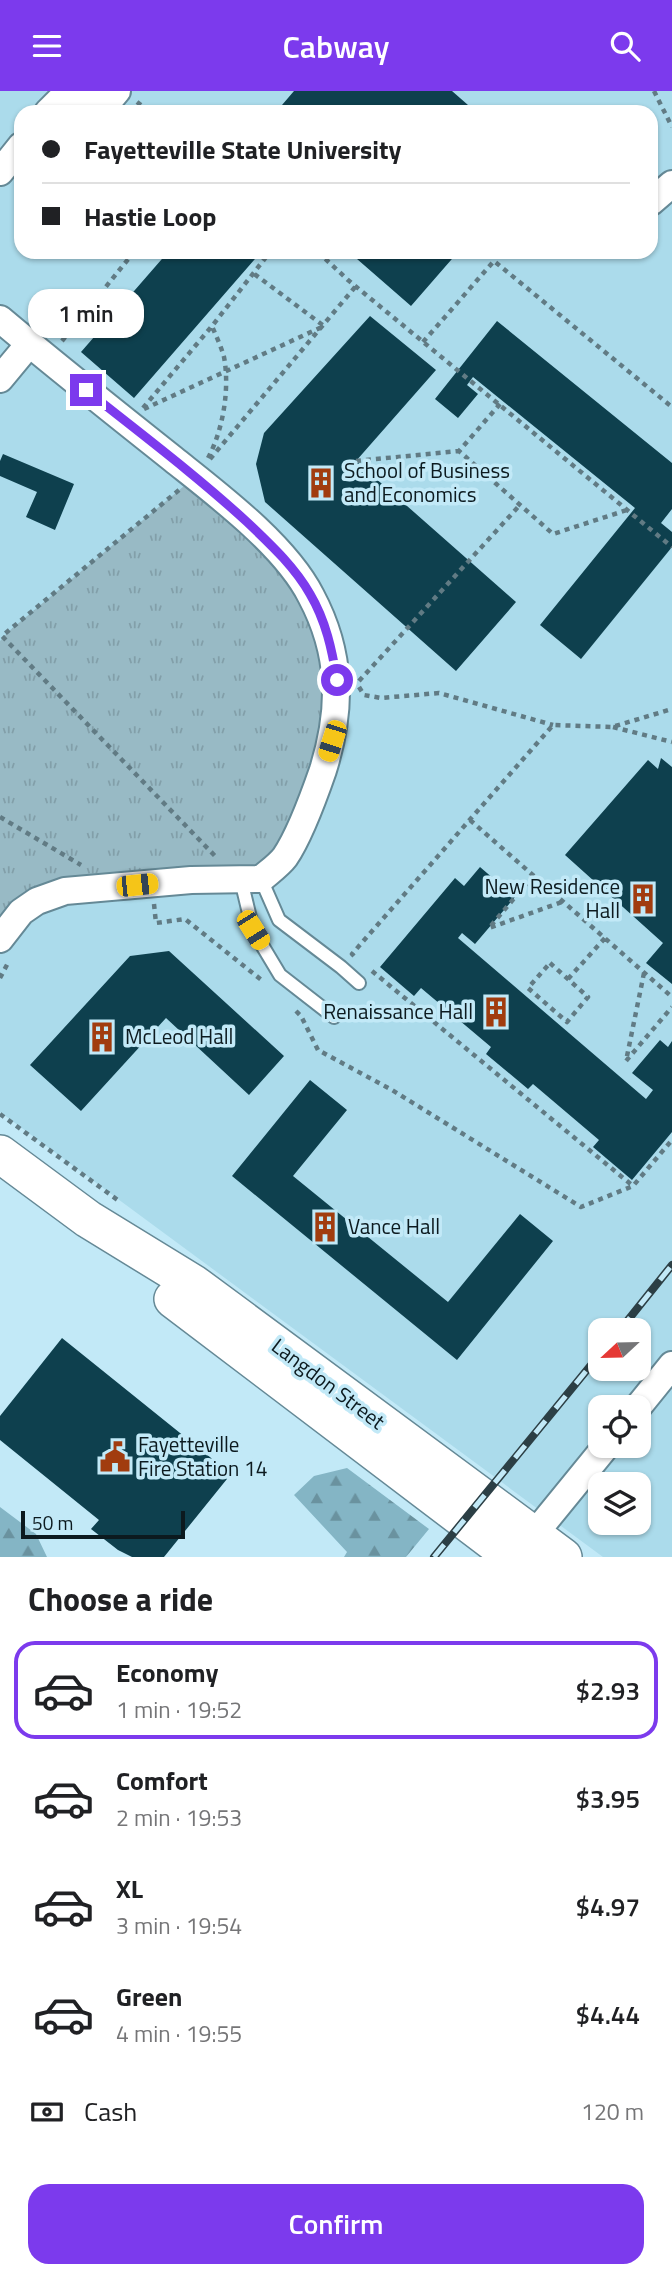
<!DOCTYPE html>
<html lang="en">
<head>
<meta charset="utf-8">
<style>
  :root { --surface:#fff; --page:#f6f6f6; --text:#202124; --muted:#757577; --line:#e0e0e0; --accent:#7c3aed }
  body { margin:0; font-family:"Titillium Web",sans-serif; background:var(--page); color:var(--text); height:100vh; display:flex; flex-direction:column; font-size:26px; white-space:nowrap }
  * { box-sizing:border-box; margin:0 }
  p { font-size:23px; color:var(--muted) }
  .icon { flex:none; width:38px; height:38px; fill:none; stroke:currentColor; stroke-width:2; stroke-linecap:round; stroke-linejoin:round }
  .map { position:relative; height:1466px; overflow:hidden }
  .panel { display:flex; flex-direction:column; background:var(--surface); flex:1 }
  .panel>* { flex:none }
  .guide { position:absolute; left:14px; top:14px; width:644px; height:154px; border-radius:21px; box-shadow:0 2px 5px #0004; display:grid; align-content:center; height:154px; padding:0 28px; background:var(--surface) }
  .needle { width:46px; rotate:248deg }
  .buttons { position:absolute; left:588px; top:1227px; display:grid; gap:14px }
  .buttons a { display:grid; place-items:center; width:63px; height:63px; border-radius:14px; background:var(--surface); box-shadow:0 2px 5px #0004; font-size:35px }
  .scale { position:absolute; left:21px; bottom:18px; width:164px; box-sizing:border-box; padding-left:7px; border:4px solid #0c1a1f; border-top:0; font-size:19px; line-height:24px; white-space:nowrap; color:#0c1a1f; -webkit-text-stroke:5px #c2e9f7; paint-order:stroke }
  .end { position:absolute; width:32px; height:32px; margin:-16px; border:9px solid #7c3aed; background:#fff; box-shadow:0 0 0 4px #fff }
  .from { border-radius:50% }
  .bubble { position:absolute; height:49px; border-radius:21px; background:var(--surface); box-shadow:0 2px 5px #0004; font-size:23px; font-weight:600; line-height:49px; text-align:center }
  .car { position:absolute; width:21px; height:42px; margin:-21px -10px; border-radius:9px; box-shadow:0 0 5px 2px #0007; background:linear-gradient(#f5c518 24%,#345 0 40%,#f5c518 0 76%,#345 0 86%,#f5c518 0) }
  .guide b { display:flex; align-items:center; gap:24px; height:66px; font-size:26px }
  .guide b+b { border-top:2px solid var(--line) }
  .guide i { width:18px; height:18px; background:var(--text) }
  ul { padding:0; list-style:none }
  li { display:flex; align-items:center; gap:21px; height:98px; margin:0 14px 10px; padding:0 14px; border:4px solid transparent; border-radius:21px }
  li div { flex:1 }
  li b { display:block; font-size:26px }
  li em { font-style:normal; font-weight:600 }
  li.active { border-color:var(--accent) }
  li>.icon { width:63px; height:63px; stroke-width:1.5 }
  h2 { padding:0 28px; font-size:32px; line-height:84px }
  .pay { display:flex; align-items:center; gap:18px; height:77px; padding:0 28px; font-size:26px }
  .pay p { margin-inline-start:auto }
  .cta { display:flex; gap:14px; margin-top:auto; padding:14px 28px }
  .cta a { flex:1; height:80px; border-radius:21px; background:var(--accent); color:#fff; font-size:28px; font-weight:600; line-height:80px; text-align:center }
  header { display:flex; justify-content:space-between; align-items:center; height:91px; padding:0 28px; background:var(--accent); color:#fff; font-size:32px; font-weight:600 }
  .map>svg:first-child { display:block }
</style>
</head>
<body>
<header><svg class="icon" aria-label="menu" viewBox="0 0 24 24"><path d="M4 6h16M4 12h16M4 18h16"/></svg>Cabway<svg class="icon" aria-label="search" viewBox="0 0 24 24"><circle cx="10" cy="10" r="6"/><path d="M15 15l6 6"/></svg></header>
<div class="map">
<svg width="672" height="1466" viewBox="0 0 672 1466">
  <defs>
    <pattern id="grass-tufts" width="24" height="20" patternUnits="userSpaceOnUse" patternTransform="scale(1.75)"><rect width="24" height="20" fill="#98bac5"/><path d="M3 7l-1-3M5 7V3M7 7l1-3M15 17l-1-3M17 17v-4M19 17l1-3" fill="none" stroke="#829fa9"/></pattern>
    <pattern id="forest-firs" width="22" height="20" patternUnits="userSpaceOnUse" patternTransform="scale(1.75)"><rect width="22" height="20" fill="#84b5c5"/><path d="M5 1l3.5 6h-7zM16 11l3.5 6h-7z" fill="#6a929f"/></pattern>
  </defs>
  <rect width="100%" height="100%" fill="#c2e9f7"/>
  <!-- built -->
  <path fill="#abdbeb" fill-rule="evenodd" d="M0,0H672V1466H603L0,1021ZM21,21H651V161H21ZM600,1239H639V1278H600ZM600,1316H639V1354H600ZM600,1393H639V1432H600Z"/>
  <!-- grass -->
  <path fill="url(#grass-tufts)" d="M195,386L311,504L332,650L261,788L65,800L0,837V550L9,540Z"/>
  <!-- forest -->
  <path fill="url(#forest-firs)" d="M347,1377L429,1438L406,1466H344L347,1461L294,1404L314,1385Z
    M0,1416L36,1443L47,1466H0Z"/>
  <!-- building -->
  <path fill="#0e404e" d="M294,0H452L476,21H276Z
    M168,161H261L134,307L81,261Z
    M349,161H458L411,215Z
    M370,225L436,279L356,370L516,511L456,580L265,411L256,373L264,342Z
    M497,230L672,372V418L661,432L672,441V456L581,568L540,534L635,417L473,286L467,294L478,303L458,327L435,308Z
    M3,363L74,393L55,439L26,426L37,401L0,385V370Z
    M661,667L672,676V893L646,872L663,852L565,764L648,669L658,678Z
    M480,776L515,806L475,853L462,842L458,847L646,1008L653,999L632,982L660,949L668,956L672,950V1041L632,1089L593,1056L599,1049L533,993L528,998L486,963L491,956L421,897L414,905L380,876L455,787L464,795Z
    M169,860L284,965L249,1004L166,927L81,1020L30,974L130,865Z
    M310,989L347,1019L293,1085L448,1211L520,1123L553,1150L457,1269L232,1085Z
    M62,1247L231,1383L164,1466H132L118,1459L91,1438L99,1429L0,1349V1325Z"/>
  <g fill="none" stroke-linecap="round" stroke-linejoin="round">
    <!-- lane casing -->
    <g stroke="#658996" stroke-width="16">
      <path id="lane" d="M261,788L279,829L341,876L359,892
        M241,789L253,839L280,884L334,926"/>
    </g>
    <!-- street casing -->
    <g stroke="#658996" stroke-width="30">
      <path id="street" d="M71,0L85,3L102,18L117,0
        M48,21L69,0
        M0,81L21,55
        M651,111L672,93
        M0,228C57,276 115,322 173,368C218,404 285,454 311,505C342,563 342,618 323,679C314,705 300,744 285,766C279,774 269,781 261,788L191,789L65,800L37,810L21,821L0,848
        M0,288L29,253
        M638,1316L672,1274
        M523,1457L607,1354"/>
    </g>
    <!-- secondary casing -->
    <g stroke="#658996" stroke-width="40">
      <path id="secondary" d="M0,1063L88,1128L194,1193L563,1466
        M173,1208L513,1466"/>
    </g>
    <!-- path -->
    <path stroke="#617b84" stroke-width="4.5" stroke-dasharray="5 5" stroke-linecap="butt" d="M654,0L672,36
      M137,11L150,21
      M318,161L348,189L672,456
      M62,250L134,161
      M423,251L494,170L672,316
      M500,313L459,360L553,443L627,419
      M143,317L212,235L270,161
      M144,318L324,235L253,182
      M208,367C223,339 230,298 224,266C221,255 216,245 212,235
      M210,368L356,195
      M356,370L459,360
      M179,399L2,545L216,766
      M359,590L519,415
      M359,596L364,604L381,607L439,602L553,634
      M613,636L672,651
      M0,726L81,774
      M470,729L672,906
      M533,785L489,837L562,811
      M154,813L156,832L185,828L264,891
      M354,865L352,863L553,634L612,636L672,618
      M550,872L588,906L567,931L528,897Z
      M372,880L633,1095
      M644,882L626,970L672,916
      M0,887L9,870
      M568,888L605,847
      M296,920L301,925L318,959L392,999L581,1116L633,1095L672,1049
      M0,1023L119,1110"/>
    <!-- lane -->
    <use href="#lane" stroke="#fff" stroke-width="12"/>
    <!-- street -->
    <use href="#street" stroke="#fff" stroke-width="26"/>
    <!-- secondary -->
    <use href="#secondary" stroke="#fff" stroke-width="37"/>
    <!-- rail casing -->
    <g stroke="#2c3f45" stroke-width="8">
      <path id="rail" d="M620,1239L672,1174
        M434,1466L600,1263"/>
    </g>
    <!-- rail -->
    <use href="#rail" stroke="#c2e9f7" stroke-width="5" stroke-dasharray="16" stroke-linecap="butt"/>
  </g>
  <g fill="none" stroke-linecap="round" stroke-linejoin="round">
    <!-- route -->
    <path stroke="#7c3aed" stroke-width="9" d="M86,299C140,342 196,384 247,431C270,453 294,475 310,503C326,530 332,559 337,589"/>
  </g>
  <!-- icons -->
  <defs>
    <g id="building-bare" transform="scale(2.415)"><path d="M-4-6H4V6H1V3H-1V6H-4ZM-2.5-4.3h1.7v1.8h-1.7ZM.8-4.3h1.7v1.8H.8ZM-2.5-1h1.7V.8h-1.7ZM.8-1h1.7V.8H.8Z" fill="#a13c0f" stroke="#c2e9f7" stroke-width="2.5" paint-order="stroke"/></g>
    <g id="civic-bare" transform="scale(2.415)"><path d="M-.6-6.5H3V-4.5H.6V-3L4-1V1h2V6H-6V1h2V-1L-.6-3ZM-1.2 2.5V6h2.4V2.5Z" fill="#a13c0f" stroke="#c2e9f7" stroke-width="2.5" paint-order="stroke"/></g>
  </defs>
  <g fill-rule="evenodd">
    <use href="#building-bare" x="321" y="392"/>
    <use href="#building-bare" x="643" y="808"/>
    <use href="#building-bare" x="496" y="921"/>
    <use href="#building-bare" x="102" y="946"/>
    <use href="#building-bare" x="325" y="1136"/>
    <use href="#civic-bare" x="115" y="1366"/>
  </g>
  <g text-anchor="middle" stroke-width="7" stroke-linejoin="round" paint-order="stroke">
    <!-- poi labels -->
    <g font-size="21" fill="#0c1a1f" stroke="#c2e9f7" text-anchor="start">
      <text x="344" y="387">School of Business<tspan x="344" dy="24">and Economics</tspan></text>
      <text x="620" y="803" text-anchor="end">New Residence<tspan x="620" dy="24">Hall</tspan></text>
      <text x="473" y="928" text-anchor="end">Renaissance Hall</text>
      <text x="125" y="953">McLeod Hall</text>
      <text x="348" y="1143">Vance Hall</text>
      <text x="138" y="1361">Fayetteville<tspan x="138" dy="24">Fire Station 14</tspan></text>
    </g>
    <!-- street labels -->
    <g font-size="21" fill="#0c1a1f" stroke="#c2e9f7">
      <text transform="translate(328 1293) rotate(37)" y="7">Langdon Street</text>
    </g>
  </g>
</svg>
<div class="buttons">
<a><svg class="needle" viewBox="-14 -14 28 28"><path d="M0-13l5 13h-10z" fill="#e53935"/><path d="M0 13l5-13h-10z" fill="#757577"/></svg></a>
<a><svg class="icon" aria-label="locate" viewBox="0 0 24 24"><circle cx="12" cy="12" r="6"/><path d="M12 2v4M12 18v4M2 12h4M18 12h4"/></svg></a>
<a><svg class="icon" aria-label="layers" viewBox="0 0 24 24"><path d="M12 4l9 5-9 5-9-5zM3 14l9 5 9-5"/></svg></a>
</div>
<div class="scale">50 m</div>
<i class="end from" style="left:337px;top:589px"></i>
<i class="end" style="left:86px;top:299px"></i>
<div class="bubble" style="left:28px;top:198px;width:116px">1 min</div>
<i class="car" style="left:332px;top:650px;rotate:198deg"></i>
<i class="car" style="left:137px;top:794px;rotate:84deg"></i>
<i class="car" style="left:253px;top:839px;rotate:148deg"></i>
<div class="guide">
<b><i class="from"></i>Fayetteville State University</b>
<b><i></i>Hastie Loop</b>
</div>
</div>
<section class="panel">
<h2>Choose a ride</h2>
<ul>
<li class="active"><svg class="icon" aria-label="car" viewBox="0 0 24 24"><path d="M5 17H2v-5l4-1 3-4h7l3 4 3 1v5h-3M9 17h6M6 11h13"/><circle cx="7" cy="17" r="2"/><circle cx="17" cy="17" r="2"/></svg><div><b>Economy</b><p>1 min · 19:52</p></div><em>$2.93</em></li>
<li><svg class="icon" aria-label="car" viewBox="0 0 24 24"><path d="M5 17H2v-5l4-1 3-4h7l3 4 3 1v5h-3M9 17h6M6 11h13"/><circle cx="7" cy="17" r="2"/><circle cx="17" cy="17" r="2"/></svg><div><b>Comfort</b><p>2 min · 19:53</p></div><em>$3.95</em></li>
<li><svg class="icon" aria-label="car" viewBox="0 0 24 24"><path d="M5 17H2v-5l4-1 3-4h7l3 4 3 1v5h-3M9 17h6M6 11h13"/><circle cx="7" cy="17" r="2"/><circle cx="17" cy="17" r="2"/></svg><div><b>XL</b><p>3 min · 19:54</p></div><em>$4.97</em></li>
<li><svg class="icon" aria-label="car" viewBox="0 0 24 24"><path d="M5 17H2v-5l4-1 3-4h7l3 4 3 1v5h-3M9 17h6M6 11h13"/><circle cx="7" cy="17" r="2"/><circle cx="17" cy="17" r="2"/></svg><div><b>Green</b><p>4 min · 19:55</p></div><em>$4.44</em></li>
</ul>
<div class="pay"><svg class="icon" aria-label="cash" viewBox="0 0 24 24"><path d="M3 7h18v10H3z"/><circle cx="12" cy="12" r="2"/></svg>Cash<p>120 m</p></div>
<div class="cta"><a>Confirm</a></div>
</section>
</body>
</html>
